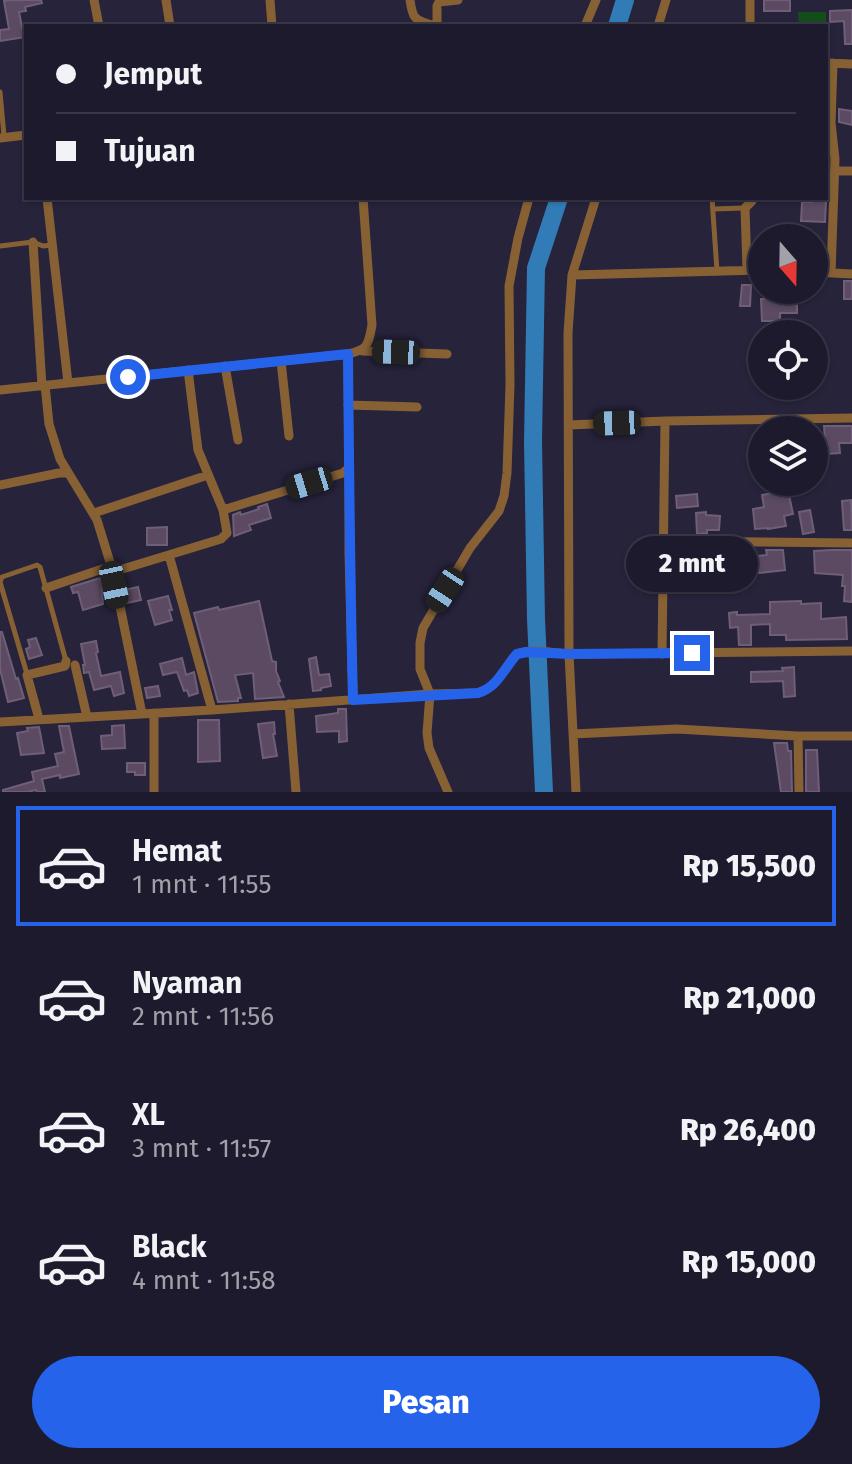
<!DOCTYPE html>
<html lang="id">
<head>
<meta charset="utf-8">
<style>
  :root { --surface:#1c1a2c; --page:#292738; --text:#f1f3f6; --muted:#a0a1a9; --line:#3a3848; --accent:#2563eb }
  body { margin:0; font-family:"Fira Sans",sans-serif; background:var(--page); color:var(--text); height:100vh; display:flex; flex-direction:column; font-size:30px; white-space:nowrap }
  * { box-sizing:border-box; margin:0 }
  p { font-size:26px; color:var(--muted) }
  .icon { flex:none; width:44px; height:44px; fill:none; stroke:currentColor; stroke-width:2; stroke-linecap:round; stroke-linejoin:round }
  .map { position:relative; height:792px; overflow:hidden }
  .side { display:flex; flex-direction:column; background:var(--surface); flex:1 }
  .side>* { flex:none }
  .guide { position:absolute; left:24px; top:24px; width:804px; height:176px; border-radius:0px; box-shadow:0 2px 6px #0004,0 0 0 2px var(--line); display:grid; align-content:center; height:176px; padding:0 32px; background:var(--surface) }
  .needle { width:52px; rotate:160deg }
  .fabs { position:absolute; left:748px; top:224px; display:grid; gap:16px }
  .fabs a { display:grid; place-items:center; width:80px; height:80px; border-radius:50%; background:var(--surface); box-shadow:0 2px 6px #0004,0 0 0 2px var(--line); font-size:40px }
  .end { position:absolute; width:36px; height:36px; margin:-18px; border:10px solid #2563eb; background:#fff; box-shadow:0 0 0 4px #fff }
  .from { border-radius:50% }
  .bubble { position:absolute; height:56px; border-radius:28px; background:var(--surface); box-shadow:0 2px 6px #0004,0 0 0 2px var(--line); font-size:26px; font-weight:800; line-height:56px; text-align:center }
  .car { position:absolute; width:24px; height:48px; margin:-24px -12px; border-radius:10px; box-shadow:0 0 6px 2px #0007; background:linear-gradient(#222 24%,#8ab4d8 0 40%,#222 0 76%,#8ab4d8 0 86%,#222 0) }
  .guide b { display:flex; align-items:center; gap:28px; height:76px; font-size:30px }
  .guide b+b { border-top:2px solid var(--line) }
  .guide i { width:20px; height:20px; background:var(--text) }
  ul { padding:14px 0 0; list-style:none }
  li { display:flex; align-items:center; gap:24px; height:120px; margin:0 16px 12px; padding:0 16px; border:4px solid transparent; border-radius:0px }
  li div { flex:1 }
  li b { display:block; font-size:30px }
  li em { font-style:normal; font-weight:800 }
  li.active { border-color:var(--accent) }
  li>.icon { width:72px; height:72px; stroke-width:1.5 }
  .primary-button { display:flex; gap:16px; margin-top:auto; padding:16px 32px }
  .primary-button a { flex:1; height:92px; border-radius:48px; background:var(--accent); color:#fff; font-size:32px; font-weight:800; line-height:92px; text-align:center }
  .map>svg:first-child { display:block }
</style>
</head>
<body>
<div class="map">
<svg width="852" height="792" viewBox="0 0 852 792">
  <rect width="100%" height="100%" fill="#26233b"/>
  <!-- green -->
  <path fill="#124d1a" d="M798,12H826V26H799Z"/>
  <g fill="none" stroke-linecap="round" stroke-linejoin="round">
    <!-- river -->
    <path stroke="#317cb6" stroke-width="18" d="M617,26L625,0
      M544,792L536,619L533,441L536,268L559,198"/>
  </g>
  <!-- building -->
  <path fill="#5b4a62" stroke="#6f5e77" stroke-width="2" d="M9,0H41L42,3L25,7L26,11L19,12L22,27L26,26V37L0,41V30L9,29L4,1Z
    M764,0H790V11H764Z
    M852,10V44H845L844,21L830,22V11Z
    M839,109L852,111V125L839,122Z
    M812,200H826L825,222L801,221L802,202H812Z
    M844,281H852V299H844Z
    M742,285H751L750,306H740Z
    M777,290H797V313H780V321H762L761,299H778Z
    M824,426H852V443H839L840,453L826,454Z
    M788,490L793,514L784,516L786,526L768,529V528L755,529L753,509L764,507L762,495Z
    M697,494L698,506L677,508L676,496Z
    M851,500L852,530H844L842,501Z
    M267,504L271,518L249,525L251,530L234,536L233,515L240,512L241,515L259,509L258,507Z
    M810,510L814,532L803,534L799,512Z
    M706,512V515L720,516L719,530H707V533L697,534L696,513Z
    M167,527V545H147V528Z
    M713,549H729V553H741V576H722L723,579L711,580V576H696V552H713Z
    M766,550H783L785,570L759,573L758,556L767,555Z
    M831,550H852V602L844,601L845,586H842L843,575L815,573L814,551Z
    M100,578L103,587L102,588L103,604L83,610L78,592L73,593L71,587Z
    M138,587L141,600L127,603L124,590Z
    M168,596L172,610H169L172,620L155,625L148,601Z
    M259,601L272,661L276,662V671L280,681L278,682L284,697L255,699L253,673L235,675L241,698H238V701L218,702L194,613L218,607L219,610Z
    M801,601V604L821,603V619L846,617L847,639L786,640V635H770V624L751,625V645H739L738,627L730,628L729,613L737,612V615L770,614V602Z
    M0,632H2L16,679L18,678L24,698L8,702L0,669Z
    M36,638L42,655L29,659L26,649L30,647L28,640Z
    M96,641L98,652L96,653L101,676L120,672L124,693L114,696L111,686L94,690L89,672L84,673L83,665H85L81,644Z
    M316,657L319,675L329,674L331,686L321,688V690L313,691L309,659Z
    M182,658L186,675L194,672L198,693L189,696L187,690L184,691L177,672L163,675L160,664Z
    M794,667L795,696L784,697L783,681L751,682V672L783,671L782,668Z
    M158,686L160,696L147,698L145,688Z
    M338,709H346L347,741L339,742V731L317,732L316,716L338,713Z
    M198,720H219L220,761L198,762Z
    M274,722L275,734H273L277,756L263,758L258,724Z
    M124,725L125,748L102,749L101,736L112,735V726Z
    M59,726H69L79,774L60,778V775L42,779L45,792H37L36,790L27,792H3V790L34,781L32,772L58,766L55,754L64,752Z
    M39,727L44,753L21,755L17,733L28,731L27,728Z
    M774,743H787L788,751H791L792,792H781Z
    M806,750H817L819,792H806Z
    M127,763H145V775H135V772H127Z"/>
  <g fill="none" stroke-linecap="round" stroke-linejoin="round">
    <!-- service -->
    <path stroke="#876134" stroke-width="5" d="M0,92L4,136
      M712,198L717,271
      M713,209L744,208
      M0,246L33,242L43,246L52,245
      M27,674L0,582L2,577L37,565L40,567L66,661"/>
    <!-- minor -->
    <path stroke="#876134" stroke-width="9" d="M94,0L99,26
      M166,0L170,26
      M270,0L272,26
      M410,0C413,22 416,19 434,26
      M437,26V6L439,2L458,0
      M585,26L596,0
      M658,26L666,0
      M750,26V0
      M826,63L852,64
      M0,138L26,135
      M835,171H852
      M47,198L68,383
      M596,198L572,275L568,333L569,654L852,651
      M33,242L42,386
      M747,269L745,208L752,201V198
      M814,272L852,274
      M831,273L835,159L831,123L833,63
      M572,275L762,270
      M362,351L447,354
      M281,361L289,436
      M225,366L238,440
      M188,370L198,450L223,510
      M45,385L49,424L60,459L97,520L113,572L142,714
      M0,390L348,354C369,349 368,345 372,325L363,198
      M348,405L417,407
      M569,425L665,421L852,418
      M349,468V553L353,700
      M0,485L59,473H67
      M94,513L208,475
      M663,541L852,543
      M169,555L212,710
      M113,572L221,539L227,533L223,510L343,473L349,468L348,354
      M46,588L111,566
      M662,654L665,421
      M75,665L87,717
      M289,704L296,792
      M154,713V792
      M39,719L27,675L65,666L66,661
      M0,722L212,710L430,694L478,693C494,688 500,676 510,663C511,661 515,655 518,654C527,648 557,653 569,654L576,792
      M573,734L677,729L798,736L799,792
      M798,736H852
      M448,792L429,748L427,733L430,694L420,669V643L423,628L470,548L499,511L504,496L507,473L510,385L509,286L518,238L529,198"/>
  </g>
  <g fill="none" stroke-linecap="round" stroke-linejoin="round">
    <!-- route -->
    <path stroke="#2563eb" stroke-width="10" d="M128,377L348,354C349,469 350,584 353,700L478,693C498,687 504,668 517,654L527,652L569,654L692,653"/>
  </g>
</svg>
<div class="fabs">
<a><svg class="needle" viewBox="-14 -14 28 28"><path d="M0-13l5 13h-10z" fill="#e53935"/><path d="M0 13l5-13h-10z" fill="#a0a1a9"/></svg></a>
<a><svg class="icon" aria-label="locate" viewBox="0 0 24 24"><circle cx="12" cy="12" r="6"/><path d="M12 2v4M12 18v4M2 12h4M18 12h4"/></svg></a>
<a><svg class="icon" aria-label="layers" viewBox="0 0 24 24"><path d="M12 4l9 5-9 5-9-5zM3 14l9 5 9-5"/></svg></a>
</div>
<i class="end from" style="left:128px;top:377px"></i>
<i class="end" style="left:692px;top:653px"></i>
<div class="bubble" style="left:626px;top:536px;width:132px">2 mnt</div>
<i class="car" style="left:396px;top:352px;rotate:272deg"></i>
<i class="car" style="left:617px;top:423px;rotate:268deg"></i>
<i class="car" style="left:309px;top:483px;rotate:253deg"></i>
<i class="car" style="left:114px;top:585px;rotate:168deg"></i>
<i class="car" style="left:445px;top:590px;rotate:213deg"></i>
<div class="guide">
<b><i class="from"></i>Jemput</b>
<b><i></i>Tujuan</b>
</div>
</div>
<section class="side">
<ul>
<li class="active"><svg class="icon" aria-label="car" viewBox="0 0 24 24"><path d="M5 17H2v-5l4-1 3-4h7l3 4 3 1v5h-3M9 17h6M6 11h13"/><circle cx="7" cy="17" r="2"/><circle cx="17" cy="17" r="2"/></svg><div><b>Hemat</b><p>1 mnt · 11:55</p></div><em>Rp 15,500</em></li>
<li><svg class="icon" aria-label="car" viewBox="0 0 24 24"><path d="M5 17H2v-5l4-1 3-4h7l3 4 3 1v5h-3M9 17h6M6 11h13"/><circle cx="7" cy="17" r="2"/><circle cx="17" cy="17" r="2"/></svg><div><b>Nyaman</b><p>2 mnt · 11:56</p></div><em>Rp 21,000</em></li>
<li><svg class="icon" aria-label="car" viewBox="0 0 24 24"><path d="M5 17H2v-5l4-1 3-4h7l3 4 3 1v5h-3M9 17h6M6 11h13"/><circle cx="7" cy="17" r="2"/><circle cx="17" cy="17" r="2"/></svg><div><b>XL</b><p>3 mnt · 11:57</p></div><em>Rp 26,400</em></li>
<li><svg class="icon" aria-label="car" viewBox="0 0 24 24"><path d="M5 17H2v-5l4-1 3-4h7l3 4 3 1v5h-3M9 17h6M6 11h13"/><circle cx="7" cy="17" r="2"/><circle cx="17" cy="17" r="2"/></svg><div><b>Black</b><p>4 mnt · 11:58</p></div><em>Rp 15,000</em></li>
</ul>
<div class="primary-button"><a>Pesan</a></div>
</section>
</body>
</html>
